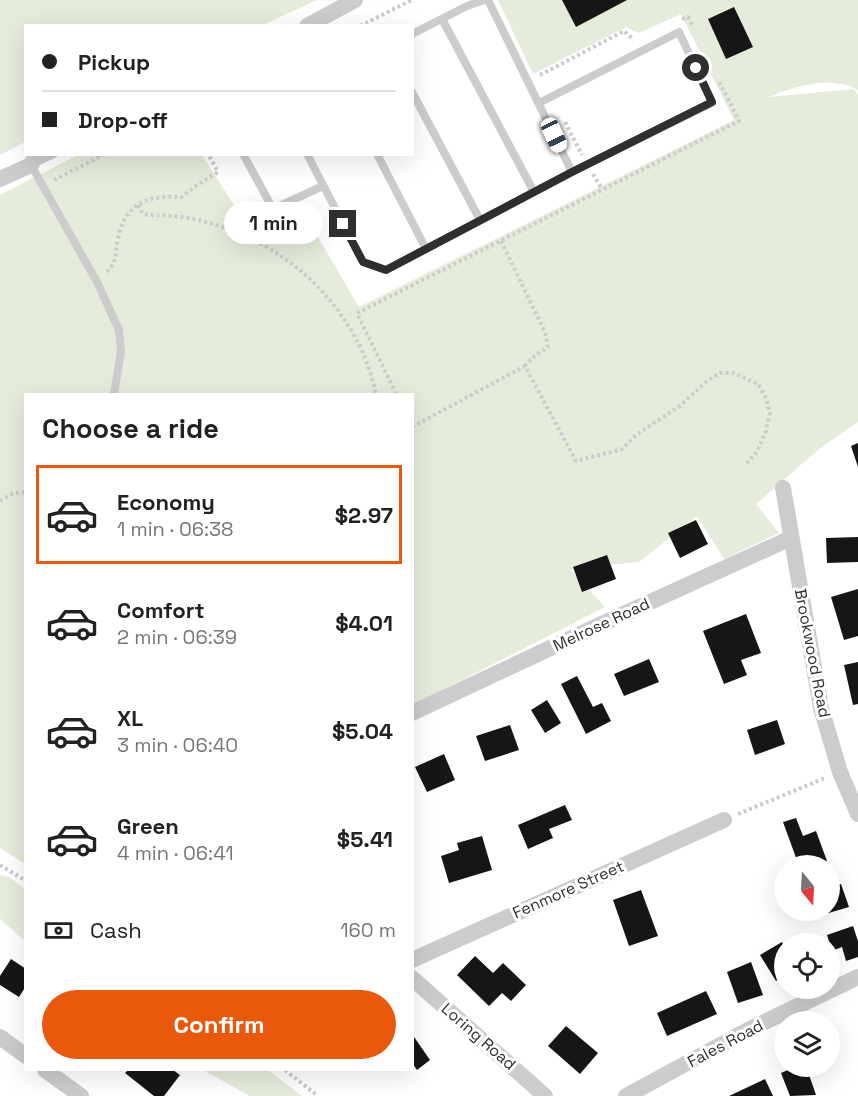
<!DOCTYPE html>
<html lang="en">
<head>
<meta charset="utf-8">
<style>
  :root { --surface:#fff; --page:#f2f2f2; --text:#222; --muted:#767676; --line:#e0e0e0; --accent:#ea580c }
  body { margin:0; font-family:"Space Grotesk",sans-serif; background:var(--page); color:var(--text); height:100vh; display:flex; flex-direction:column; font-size:22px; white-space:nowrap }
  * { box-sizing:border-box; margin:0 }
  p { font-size:20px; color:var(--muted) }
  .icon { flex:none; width:33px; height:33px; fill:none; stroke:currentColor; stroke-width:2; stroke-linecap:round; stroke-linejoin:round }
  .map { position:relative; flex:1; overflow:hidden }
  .details { position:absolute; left:24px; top:393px; width:390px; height:678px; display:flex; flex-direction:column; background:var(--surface); border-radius:0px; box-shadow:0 6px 24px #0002 }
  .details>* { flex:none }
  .top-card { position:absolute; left:24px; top:24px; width:390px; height:132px; border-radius:0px; box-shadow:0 6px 24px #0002; display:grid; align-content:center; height:132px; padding:0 18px; background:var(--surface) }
  .needle { width:39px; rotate:162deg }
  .tools { position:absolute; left:774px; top:855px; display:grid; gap:12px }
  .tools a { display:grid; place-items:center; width:66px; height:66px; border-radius:50%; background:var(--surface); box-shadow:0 6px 24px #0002; font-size:30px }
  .end { position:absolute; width:27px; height:27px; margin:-14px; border:8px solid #2f2f2f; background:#fff; box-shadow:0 0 0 3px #fff }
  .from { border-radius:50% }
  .bubble { position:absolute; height:42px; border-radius:21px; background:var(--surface); box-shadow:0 6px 24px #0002; font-size:20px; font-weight:600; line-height:42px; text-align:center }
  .car { position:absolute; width:18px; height:36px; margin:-18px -9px; border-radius:8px; box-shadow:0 0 4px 2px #0007; background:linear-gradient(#fff 24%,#345 0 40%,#fff 0 76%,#345 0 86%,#fff 0) }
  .top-card b { display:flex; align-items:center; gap:21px; height:57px; font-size:22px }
  .top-card b+b { border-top:2px solid var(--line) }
  .top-card i { width:15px; height:15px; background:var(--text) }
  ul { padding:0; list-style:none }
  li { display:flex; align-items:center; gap:18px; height:99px; margin:0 12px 9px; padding:0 6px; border:3px solid transparent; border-radius:0px }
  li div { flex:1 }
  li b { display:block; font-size:22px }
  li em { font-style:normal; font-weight:600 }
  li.current { border-color:var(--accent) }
  li>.icon { width:54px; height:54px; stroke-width:1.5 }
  h2 { padding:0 18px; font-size:27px; line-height:72px }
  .pay { display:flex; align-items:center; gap:15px; height:66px; padding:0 18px; font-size:22px }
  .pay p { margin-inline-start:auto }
  .primary-button { display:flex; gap:12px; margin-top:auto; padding:12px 18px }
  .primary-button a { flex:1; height:69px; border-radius:36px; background:var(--accent); color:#fff; font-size:24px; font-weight:600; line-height:69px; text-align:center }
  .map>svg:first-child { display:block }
</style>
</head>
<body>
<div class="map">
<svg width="858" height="1096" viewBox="0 0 858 1096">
  <rect width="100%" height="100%" fill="#fff"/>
  <!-- green -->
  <path fill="#e6ecdc" d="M0,0H317L263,25L26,26L25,142L0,155Z
    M498,0H858V90C834,75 792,86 769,97L853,89L858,94V422L819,449L756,504L779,533L724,559L697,516L639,562L570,569L605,607L413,705L412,394H26L25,864L0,848V195L78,155H202L234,205L264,225L301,208L359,307L734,120L681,14L639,33L626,27L533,74Z
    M0,875L9,877L25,889V941L0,919Z
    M203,1070H268L302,1096H250Z"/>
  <!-- building -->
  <path fill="#161616" d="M562,0H627L576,27Z
    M734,7L753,47L726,59L708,19Z
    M858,443V467L851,446Z
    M696,520L708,544L680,558L668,533Z
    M858,537V562L827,563L826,538Z
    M607,555L616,579L582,592L573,567Z
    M858,589V636L844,640L831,597Z
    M746,614L761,653L741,660L747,675L724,684L703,631Z
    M649,659L659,682L624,696L614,674Z
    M858,662V704L853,705L844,665Z
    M577,676L593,707L602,703L611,721L586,734L561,684Z
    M547,700L561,723L545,733L531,710Z
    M777,720L785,744L755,755L747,730Z
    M510,725L519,750L485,761L476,736Z
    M444,754L455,780L427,792L415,767Z
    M565,805L572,820L549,829L553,838L528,849L518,825Z
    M796,818L803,836L816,831L827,861L816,866H799L783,822Z
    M482,836L492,870L449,883L441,856L459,850L457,843Z
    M841,884L849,907L815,917L813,910H830V888Z
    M641,890L658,936L629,946L613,900Z
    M853,926L858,941V957L846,961L842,947L832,951L827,935Z
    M782,942L784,946V976L776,981L760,955Z
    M475,956L493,973L503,963L526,985L511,1001L502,993L489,1006L457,975Z
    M11,959L26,969V986L19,997L0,985V976Z
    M751,962L763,995L738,1003L727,972Z
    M706,991L717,1014L667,1036L657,1013Z
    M566,1026L598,1053L580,1074L548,1046Z
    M412,1034L430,1060L417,1070L412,1063Z
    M797,1066H806L816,1095L790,1096L781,1073Z
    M128,1070H173L180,1075L164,1096H154L125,1073Z
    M765,1079L773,1096H729Z"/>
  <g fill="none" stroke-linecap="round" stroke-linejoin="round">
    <!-- path -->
    <path stroke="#ccc" stroke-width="4" stroke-dasharray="3 3" stroke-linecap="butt" d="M682,19L688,17L692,25
      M360,26L412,0
      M540,75L624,31L634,40
      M565,122L582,155
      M187,154H192
      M593,174L602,189
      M54,180L105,154
      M138,205L143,214C152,216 161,215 171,216C188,217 209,222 225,228C299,253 360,317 376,394
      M501,241L545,332L548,347L532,358L525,366
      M107,272C119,258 114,254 118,238C126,202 149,195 182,197L197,185L218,172L208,154
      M396,394L357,313L739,121L719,81
      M412,427L525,366L576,461L622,449L637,434L680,406L707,381L720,373H734L758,384L766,398L770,413L766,431L757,452L746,464
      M0,501L12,494L26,492
      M738,814L825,778
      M0,865L26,881
      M285,1070L318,1096"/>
    <!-- lane -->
    <path stroke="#ccc" stroke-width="8" d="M442,19L534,192
      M412,34L467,6L484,0
      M412,92L480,220
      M539,103L679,32L712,103L572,172
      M54,154L31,165L97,282L119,330L121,352L114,394
      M243,154L273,209L323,186
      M307,154L363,262L386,270L572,172L488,0
      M377,154L426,249"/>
    <!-- street -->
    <path stroke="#ccc" stroke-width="16" d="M307,26L355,0
      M0,179L31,165L36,154
      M783,488L821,708L840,772L858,814
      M412,713L593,628L791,538
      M412,960L724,820
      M412,978L545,1096
      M0,1037L26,1056
      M45,1070L81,1096
      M626,1096L748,1030L858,977"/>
  </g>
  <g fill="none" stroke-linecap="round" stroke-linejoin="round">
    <!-- route -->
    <path stroke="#2f2f2f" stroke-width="8" d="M343,224L363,262L386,270L572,172L712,102L696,68"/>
  </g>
  <g text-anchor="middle" stroke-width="6" stroke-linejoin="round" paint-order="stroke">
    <!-- street labels -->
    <g font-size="16" fill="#2f2f2f" stroke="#fff">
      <text transform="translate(601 624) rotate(-25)" y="6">Melrose Road</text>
      <text transform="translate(813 653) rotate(79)" y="6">Brookwood Road</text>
      <text transform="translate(568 889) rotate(-24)" y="6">Fenmore Street</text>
      <text transform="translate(479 1036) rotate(41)" y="6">Loring Road</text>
      <text transform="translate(725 1043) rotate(-28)" y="6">Fales Road</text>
    </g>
  </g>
</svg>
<div class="tools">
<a><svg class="needle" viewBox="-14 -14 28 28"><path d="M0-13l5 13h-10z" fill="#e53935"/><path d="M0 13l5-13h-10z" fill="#767676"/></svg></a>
<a><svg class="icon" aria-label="locate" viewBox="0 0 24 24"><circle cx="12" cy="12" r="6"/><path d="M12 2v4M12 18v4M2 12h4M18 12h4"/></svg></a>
<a><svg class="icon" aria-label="layers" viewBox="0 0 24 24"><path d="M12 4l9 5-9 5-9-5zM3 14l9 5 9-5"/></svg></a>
</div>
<i class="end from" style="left:696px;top:68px"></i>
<i class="end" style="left:343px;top:224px"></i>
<div class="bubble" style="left:224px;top:202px;width:99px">1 min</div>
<i class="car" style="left:554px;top:135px;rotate:155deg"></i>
<div class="top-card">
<b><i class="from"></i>Pickup</b>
<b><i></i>Drop-off</b>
</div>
<section class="details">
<h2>Choose a ride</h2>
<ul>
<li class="current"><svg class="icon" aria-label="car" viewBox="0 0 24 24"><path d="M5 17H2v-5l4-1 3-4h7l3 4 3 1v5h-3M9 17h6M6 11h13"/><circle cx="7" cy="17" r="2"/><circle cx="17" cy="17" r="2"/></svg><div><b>Economy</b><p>1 min · 06:38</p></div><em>$2.97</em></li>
<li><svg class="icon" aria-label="car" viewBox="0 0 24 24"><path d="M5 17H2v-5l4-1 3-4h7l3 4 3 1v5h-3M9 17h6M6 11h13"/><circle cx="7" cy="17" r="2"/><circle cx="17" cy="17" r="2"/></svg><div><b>Comfort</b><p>2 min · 06:39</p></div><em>$4.01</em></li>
<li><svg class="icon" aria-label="car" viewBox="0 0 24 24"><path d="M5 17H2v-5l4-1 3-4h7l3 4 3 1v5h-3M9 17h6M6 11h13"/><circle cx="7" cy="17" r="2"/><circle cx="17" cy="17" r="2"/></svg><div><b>XL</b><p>3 min · 06:40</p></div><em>$5.04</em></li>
<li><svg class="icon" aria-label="car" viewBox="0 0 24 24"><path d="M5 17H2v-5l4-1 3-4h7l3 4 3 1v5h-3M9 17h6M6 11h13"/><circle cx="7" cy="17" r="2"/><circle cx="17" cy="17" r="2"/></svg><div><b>Green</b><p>4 min · 06:41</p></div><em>$5.41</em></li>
</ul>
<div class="pay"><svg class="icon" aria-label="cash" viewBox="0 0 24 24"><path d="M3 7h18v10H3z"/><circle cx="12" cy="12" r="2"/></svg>Cash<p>160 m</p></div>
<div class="primary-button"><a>Confirm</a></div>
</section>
</div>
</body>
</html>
